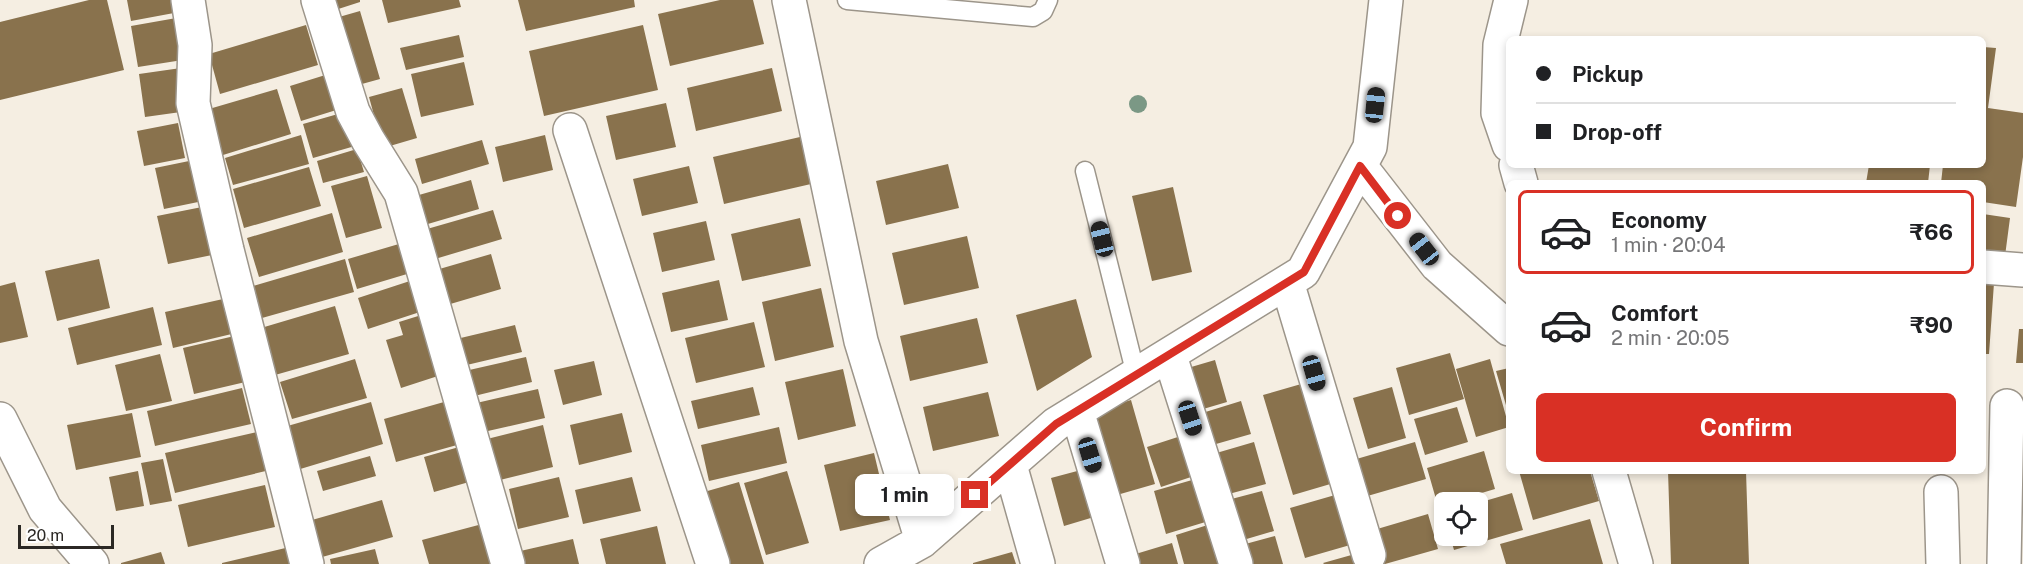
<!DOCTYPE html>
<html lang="en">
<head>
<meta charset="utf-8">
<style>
  :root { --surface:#fff; --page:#f6f6f6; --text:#202124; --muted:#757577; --line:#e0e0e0; --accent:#d93025 }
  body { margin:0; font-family:"Public Sans",sans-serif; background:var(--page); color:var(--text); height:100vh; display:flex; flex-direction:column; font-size:22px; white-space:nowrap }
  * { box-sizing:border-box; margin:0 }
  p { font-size:20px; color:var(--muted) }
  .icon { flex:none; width:33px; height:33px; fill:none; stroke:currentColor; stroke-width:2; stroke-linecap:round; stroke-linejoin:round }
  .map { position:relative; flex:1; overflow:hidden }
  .drawer { position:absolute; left:1506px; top:180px; width:480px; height:294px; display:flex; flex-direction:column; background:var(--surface); border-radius:9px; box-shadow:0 3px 9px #0003 }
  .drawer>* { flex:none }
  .guide { position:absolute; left:1506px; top:36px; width:480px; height:132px; border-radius:9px; box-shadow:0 3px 9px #0003; display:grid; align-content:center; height:132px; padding:0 30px; background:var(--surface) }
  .tools { position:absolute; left:1434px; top:492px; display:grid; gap:12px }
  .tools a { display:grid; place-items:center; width:54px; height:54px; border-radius:9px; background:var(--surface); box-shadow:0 3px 9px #0003; font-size:30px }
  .scale { position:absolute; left:18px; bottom:15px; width:96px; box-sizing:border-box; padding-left:6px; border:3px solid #2b2824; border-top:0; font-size:16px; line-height:21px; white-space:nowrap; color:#2b2824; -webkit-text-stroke:4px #fff; paint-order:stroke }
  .end { position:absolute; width:27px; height:27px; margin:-14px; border:8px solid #d93025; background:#fff; box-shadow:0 0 0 3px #fff }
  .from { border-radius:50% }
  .bubble { position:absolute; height:42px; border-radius:9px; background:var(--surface); box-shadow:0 3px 9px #0003; font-size:20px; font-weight:700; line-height:42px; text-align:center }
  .car { position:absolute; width:18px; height:36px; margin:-18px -9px; border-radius:8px; box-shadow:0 0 4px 2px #0007; background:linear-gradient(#222 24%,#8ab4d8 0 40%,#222 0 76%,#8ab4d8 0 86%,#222 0) }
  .guide b { display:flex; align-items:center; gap:21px; height:57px; font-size:22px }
  .guide b+b { border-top:2px solid var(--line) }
  .guide i { width:15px; height:15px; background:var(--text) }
  ul { padding:10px 0 0; list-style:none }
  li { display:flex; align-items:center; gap:18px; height:84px; margin:0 12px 9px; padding:0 18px; border:3px solid transparent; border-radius:9px }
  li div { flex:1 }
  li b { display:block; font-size:22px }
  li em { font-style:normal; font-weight:700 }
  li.on { border-color:var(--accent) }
  li>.icon { width:54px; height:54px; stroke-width:1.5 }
  .button { display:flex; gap:12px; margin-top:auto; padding:12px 30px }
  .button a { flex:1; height:69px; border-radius:9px; background:var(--accent); color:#fff; font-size:24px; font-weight:700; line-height:69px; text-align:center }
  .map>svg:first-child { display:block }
</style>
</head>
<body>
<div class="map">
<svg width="2023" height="564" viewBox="0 0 2023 564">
  <rect width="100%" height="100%" fill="#f5eee2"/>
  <!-- building -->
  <path fill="#89724d" d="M89,0H107L124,70L0,100V22Z
    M127,0H172L174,13L131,21Z
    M325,0H360V2L329,12Z
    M382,0H459L461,7L388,23Z
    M518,0H634L635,7L526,31Z
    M720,0H753L764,44L670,66L658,14Z
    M360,11L380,79L351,87L332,19Z
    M182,17L189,59L138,67L131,26Z
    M306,25L318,65L220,94L209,54Z
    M643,25L658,90L544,116L529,51Z
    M459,35L464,57L406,70L400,48Z
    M1983,47L1996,48L1988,108L2023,113V157L2016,207L1983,202V183H1941L1943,165H1983Z
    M464,62L474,105L421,117L411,74Z
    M181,68L188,111L145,117L139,74Z
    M772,68L782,111L696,131L687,88Z
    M335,72L346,107L301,121L290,86Z
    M402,88L417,138L383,148L369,97Z
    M277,89L291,134L223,155L209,109Z
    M666,103L676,147L616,160L606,116Z
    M345,112L355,146L313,158L303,124Z
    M178,123L185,158L144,166L137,131Z
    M301,135L309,164L233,185L225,158Z
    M545,135L553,170L503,182L495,147Z
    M800,137L811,184L724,204L713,157Z
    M482,140L489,164L422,184L415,159Z
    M357,149L364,172L323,183L317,161Z
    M194,160L203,201L164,209L155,168Z
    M948,164L959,208L886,225L876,181Z
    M1869,165H1930L1928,183H1866Z
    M689,166L698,203L642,216L633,179Z
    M309,167L321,206L244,228L233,189Z
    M367,176L382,228L346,238L331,186Z
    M471,180L479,209L421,226L412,197Z
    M1173,187L1192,272L1152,281L1132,196Z
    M207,206L217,254L168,264L157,216Z
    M493,210L502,239L435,259L427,229Z
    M332,213L343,252L259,277L247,238Z
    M1983,214L2010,218L2005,256L1983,253Z
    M800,218L811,266L742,281L731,234Z
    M706,221L715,260L662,272L653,233Z
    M967,236L979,288L904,305L892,253Z
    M409,241L417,271L357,289L348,259Z
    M491,254L501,289L447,305L436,270Z
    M99,259L110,308L57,321L45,271Z
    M345,259L354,292L262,318L253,286Z
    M416,279L426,310L368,329L358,298Z
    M719,280L728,320L671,332L662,293Z
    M15,282L28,337L0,343V286Z
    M1983,282L1994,283L1989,354H1983Z
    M821,288L834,347L775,361L762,302Z
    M232,297L240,332L173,348L165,312Z
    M1076,299L1092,357L1037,391L1016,315Z
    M335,306L349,354L275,375L261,328Z
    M153,307L162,345L77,365L68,328Z
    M431,312L441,375L401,388L386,340L403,335L399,322Z
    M977,318L988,363L910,381L900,336Z
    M754,322L765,367L696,383L685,338Z
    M515,325L522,352L454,368L448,341Z
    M2019,329H2023V363H2016Z
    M243,334L254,380L194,394L183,348Z
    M1450,353L1464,399L1409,415L1396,368Z
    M160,354L172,401L126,411L115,365Z
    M526,357L532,382L462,399L456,373Z
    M355,359L367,398L292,419L280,382Z
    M1490,359L1509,427L1476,437L1456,369Z
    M1215,360L1227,402L1193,412L1181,370Z
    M594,361L602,395L563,405L554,370Z
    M1509,368V412H1508L1496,371Z
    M843,369L856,426L798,440L785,382Z
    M1315,380L1344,480L1293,495L1263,395Z
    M753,387L760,415L698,429L691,401Z
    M1392,387L1406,438L1368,449L1353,398Z
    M242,388L251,424L155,446L147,411Z
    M538,389L545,418L479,433L472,404Z
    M988,392L999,436L933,451L923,407Z
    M1131,400L1155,484L1110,497L1085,414Z
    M1241,401L1251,434L1209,446L1199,414Z
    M371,402L383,444L297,470L284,427Z
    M444,402L457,445L396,462L384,419Z
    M1457,407L1468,442L1425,455L1414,419Z
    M132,413L141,457L76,470L67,425Z
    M622,413L632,452L579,465L570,425Z
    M543,425L553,467L492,482L483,440Z
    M779,427L787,463L709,481L701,445Z
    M261,431L270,470L175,493L165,453Z
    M1184,435L1197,475L1161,487L1147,447Z
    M1254,442L1266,484L1225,495L1213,454Z
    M1415,442L1426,479L1364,497L1353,460Z
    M459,447L469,482L434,492L424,457Z
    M1484,451L1495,489L1438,506L1427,468Z
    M874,453L890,520L840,531L824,465Z
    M370,456L376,476L323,491L317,471Z
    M163,459L172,501L150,505L141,463Z
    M1081,470L1094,517L1064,526L1051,478Z
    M138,471L144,506L116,511L109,477Z
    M787,471L809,543L766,555L744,483Z
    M1519,471H1590L1599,501L1533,520Z
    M1668,471H1746L1749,564H1671Z
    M559,477L569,517L518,529L509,489Z
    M632,477L641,511L583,524L575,490Z
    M1199,478L1212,520L1166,534L1154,491Z
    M739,482L764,564H725L704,492Z
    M265,485L275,527L188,547L178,505Z
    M1262,491L1274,531L1233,543L1220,502Z
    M1342,493L1357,543L1305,558L1290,508Z
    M1512,493L1523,530L1454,550L1450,536H1478V503Z
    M382,500L393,537L308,561L298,524Z
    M1428,514L1438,549L1385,564H1376L1367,532Z
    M1590,519L1603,564H1506L1500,544Z
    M486,523L497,564H429L422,540Z
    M1214,523L1226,564H1184L1176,535Z
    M657,526L666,564H606L600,539Z
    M1275,536L1283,564H1243L1238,546Z
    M573,539L579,564H519L516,552Z
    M1172,543L1178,564H1131L1129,556Z
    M298,545L295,564H222V563Z
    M375,549L379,564H331L330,559Z
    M161,552L165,564H121V563Z
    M1012,552L1016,564H973V563Z
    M1355,554L1357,564H1324L1323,563Z"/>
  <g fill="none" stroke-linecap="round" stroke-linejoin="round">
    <!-- lane casing -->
    <g stroke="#9c958a" stroke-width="21">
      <path id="lane" d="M847,0L1033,17L1043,11L1048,0
        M1085,171L1136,375"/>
    </g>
    <!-- street casing -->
    <g stroke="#9c958a" stroke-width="36">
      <path id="street" d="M188,0L195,45L193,103L227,250L307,564
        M318,0L353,112L368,140L401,193L508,564
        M789,0L861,341L922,541L881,564
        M570,130L713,564
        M1509,145L1498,113L1500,45L1511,0
        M1516,165L1521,183
        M1360,166L1437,265L1509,329
        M1983,267L2023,270
        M1287,282L1369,555
        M1170,356L1236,564
        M1077,411L1123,564
        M0,419L45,509L92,564
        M1010,465L1038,564
        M1609,471L1636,564
        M1941,492L1943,564
        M922,541L1056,424L1303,272L1370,147L1386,0
        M2004,564L2007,406"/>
    </g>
    <!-- lane -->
    <use href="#lane" stroke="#fff" stroke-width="18"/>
    <!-- street -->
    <use href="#street" stroke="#fff" stroke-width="33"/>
  </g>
  <!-- trees -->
  <circle fill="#7b9885" cx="1138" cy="104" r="9"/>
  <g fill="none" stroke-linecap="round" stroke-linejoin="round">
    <!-- route -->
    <path stroke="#d93025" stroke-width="8" d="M975,495L1056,424L1304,272L1360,166L1398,216"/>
  </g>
</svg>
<div class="tools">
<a><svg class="icon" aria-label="locate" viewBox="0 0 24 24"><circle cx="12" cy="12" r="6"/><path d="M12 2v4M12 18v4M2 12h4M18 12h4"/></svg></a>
</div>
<div class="scale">20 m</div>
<i class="end from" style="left:1398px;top:216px"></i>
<i class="end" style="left:975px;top:495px"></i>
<div class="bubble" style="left:855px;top:474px;width:99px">1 min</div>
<i class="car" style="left:1375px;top:105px;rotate:6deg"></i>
<i class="car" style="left:1102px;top:239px;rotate:346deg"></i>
<i class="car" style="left:1424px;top:249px;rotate:322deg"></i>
<i class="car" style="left:1314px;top:373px;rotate:164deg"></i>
<i class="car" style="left:1190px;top:418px;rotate:162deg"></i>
<i class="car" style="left:1090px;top:455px;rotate:163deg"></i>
<div class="guide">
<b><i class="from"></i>Pickup</b>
<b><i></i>Drop-off</b>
</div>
<section class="drawer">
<ul>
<li class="on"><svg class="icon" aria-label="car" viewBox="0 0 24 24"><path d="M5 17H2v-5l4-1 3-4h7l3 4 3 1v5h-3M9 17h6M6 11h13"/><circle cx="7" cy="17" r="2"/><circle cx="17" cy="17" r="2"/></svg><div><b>Economy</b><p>1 min · 20:04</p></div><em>₹66</em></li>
<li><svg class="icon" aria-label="car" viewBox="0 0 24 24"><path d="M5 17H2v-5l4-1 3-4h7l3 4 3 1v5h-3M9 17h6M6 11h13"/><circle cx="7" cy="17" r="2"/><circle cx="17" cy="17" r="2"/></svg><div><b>Comfort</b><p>2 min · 20:05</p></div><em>₹90</em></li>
</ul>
<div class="button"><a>Confirm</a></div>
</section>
</div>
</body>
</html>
